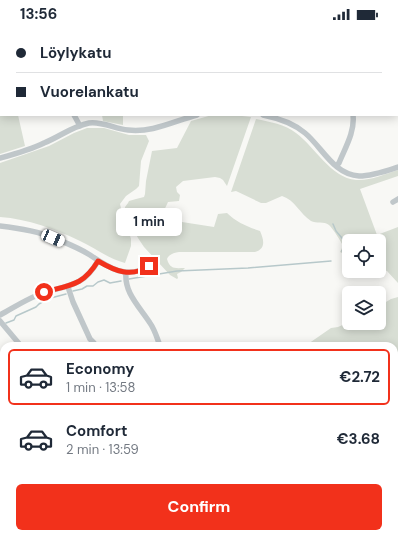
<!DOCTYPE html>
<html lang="en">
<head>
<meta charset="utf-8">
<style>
  :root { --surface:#fff; --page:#f2f2f3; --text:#1f2937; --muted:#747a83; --line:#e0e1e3; --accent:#f2311b }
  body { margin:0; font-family:"DM Sans",sans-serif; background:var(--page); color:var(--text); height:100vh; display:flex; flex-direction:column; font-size:15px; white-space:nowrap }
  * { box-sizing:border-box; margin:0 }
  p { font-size:13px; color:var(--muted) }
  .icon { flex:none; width:22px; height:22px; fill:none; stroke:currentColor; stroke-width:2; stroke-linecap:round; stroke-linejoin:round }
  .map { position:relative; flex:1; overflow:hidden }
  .side { position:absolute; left:0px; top:314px; width:398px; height:196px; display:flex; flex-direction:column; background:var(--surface); border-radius:12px 12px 0 0; box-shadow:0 2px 10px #0003 }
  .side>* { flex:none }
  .guide { position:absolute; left:0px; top:0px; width:398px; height:88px; box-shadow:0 2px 10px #0003; display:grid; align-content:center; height:88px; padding:0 16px; background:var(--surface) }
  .buttons { position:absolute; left:342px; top:206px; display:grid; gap:8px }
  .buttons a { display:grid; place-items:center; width:44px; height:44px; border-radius:6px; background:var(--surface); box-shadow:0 2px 10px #0003; font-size:20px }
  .end { position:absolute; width:18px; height:18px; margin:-9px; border:5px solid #f2311b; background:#fff; box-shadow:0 0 0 2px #fff }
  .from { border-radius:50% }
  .bubble { position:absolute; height:28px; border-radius:6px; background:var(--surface); box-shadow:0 2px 10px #0003; font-size:13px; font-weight:700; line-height:28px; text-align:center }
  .car { position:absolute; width:12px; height:24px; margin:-12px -6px; border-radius:5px; box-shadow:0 0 3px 1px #0007; background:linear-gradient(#fff 24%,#345 0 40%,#fff 0 76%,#345 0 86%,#fff 0) }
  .guide b { display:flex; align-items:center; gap:14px; height:38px; font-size:15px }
  .guide b+b { border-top:1px solid var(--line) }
  .guide i { width:10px; height:10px; background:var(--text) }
  ul { padding:7px 0 0; list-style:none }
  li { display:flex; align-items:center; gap:12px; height:56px; margin:0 8px 6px; padding:0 8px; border:2px solid transparent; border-radius:6px }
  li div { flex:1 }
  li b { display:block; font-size:15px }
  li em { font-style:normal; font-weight:700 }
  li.on { border-color:var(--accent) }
  li>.icon { width:36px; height:36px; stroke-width:1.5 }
  .primary-button { display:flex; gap:8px; margin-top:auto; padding:8px 16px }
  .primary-button a { flex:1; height:46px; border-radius:6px; background:var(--accent); color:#fff; font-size:16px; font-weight:700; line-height:46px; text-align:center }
  .status { display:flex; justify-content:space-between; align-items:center; height:28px; padding:0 20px; background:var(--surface); direction:ltr }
  .status svg { height:11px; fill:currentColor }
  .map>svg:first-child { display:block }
</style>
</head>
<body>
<div class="status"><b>13:56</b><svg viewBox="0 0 49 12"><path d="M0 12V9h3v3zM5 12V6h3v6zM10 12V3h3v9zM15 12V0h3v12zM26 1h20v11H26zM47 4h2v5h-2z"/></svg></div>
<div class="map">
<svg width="398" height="510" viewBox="0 0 398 510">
  <rect width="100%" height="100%" fill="#f8f8f5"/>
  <!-- green -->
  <path fill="#d8ded4" d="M0,0H157L156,1H1V87H18L25,118L0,126Z
    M335,0H398V38L397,37V1H335Z
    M102,87H123V97L103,93Z
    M212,87H233L251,89L227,158L223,152L220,150L215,149L183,153L176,159L177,164L180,167L179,173L168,174L161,189L182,194L214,199L218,186L227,185C236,194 248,199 260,203C264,212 266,221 255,224H179C174,225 169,226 167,231C170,242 176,240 185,240L181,244L177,246L178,250L177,251L170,247L144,219L138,210L127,190L125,184V179L128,175L129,173L136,171L144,169L145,166L146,153L152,123L177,120L191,93Z
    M256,91C270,94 285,96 296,105C315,119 331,150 356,152C370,153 385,146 398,142V148L360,161L377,207L398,199V255L387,243L379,240V213H349V229L340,224L343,218C341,213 333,201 329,197C324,193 316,196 311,193C300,186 295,172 282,168L266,175H261L236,163L231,164Z
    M87,100H104L129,107H146L149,113L141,133L139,158L136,161L126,168L120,176L124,193L129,204L131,211V218L125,235C109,231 95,220 80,213C55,201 28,191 0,189V135L49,118L74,105Z
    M398,269V510H236V506H394V318H305L331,300L338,299L349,294V295H379V278L391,271Z
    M4,394V506H37L32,510H0V397Z
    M93,506H150L148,510L125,509C116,510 101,510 93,506Z
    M151,506H234V510H150Z"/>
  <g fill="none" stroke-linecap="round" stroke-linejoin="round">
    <!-- stream -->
    <path stroke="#b7c8ca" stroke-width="1.5" d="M333,196L336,203L347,216L342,223
      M129,251L177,243L248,240L331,233
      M73,263L82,261L87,258H93L98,254L104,252L110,255L121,253
      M6,295L14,292L16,288L36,279L39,276L47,271L66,266"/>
    <!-- minor -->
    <path stroke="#c0c7ca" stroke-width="5.5" d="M185,1L186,0
      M243,1L244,0
      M289,1L292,0
      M397,68L398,72
      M74,87L80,98
      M263,87C278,90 293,95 305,105C322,119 334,147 359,148C372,148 386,143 398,139
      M0,130C15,126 30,122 44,115C59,109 73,98 89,95C102,93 115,101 128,102C152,105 174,93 197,87
      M336,138L339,135C345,120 355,104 353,87
      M393,174L398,171
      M0,198C18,200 37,203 54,210C66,215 79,220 90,227C109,240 127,252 149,238
      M126,244C124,265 139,278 150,295C155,302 157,310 160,318
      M68,259L73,274L90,311L94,315
      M0,287C13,280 25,272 38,267C65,256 81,262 98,233
      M0,293L21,318
      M81,510L83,506"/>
  </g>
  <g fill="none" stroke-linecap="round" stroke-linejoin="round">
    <!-- route -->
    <path stroke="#f2311b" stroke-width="5" d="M44,264C70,257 83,258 98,233C115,243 131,250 149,238"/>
  </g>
</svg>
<div class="buttons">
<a><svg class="icon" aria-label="locate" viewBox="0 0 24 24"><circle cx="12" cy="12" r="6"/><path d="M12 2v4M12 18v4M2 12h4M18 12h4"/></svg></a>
<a><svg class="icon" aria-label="layers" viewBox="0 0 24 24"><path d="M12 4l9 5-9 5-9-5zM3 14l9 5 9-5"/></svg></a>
</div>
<i class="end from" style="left:44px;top:264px"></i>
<i class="end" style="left:149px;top:238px"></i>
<div class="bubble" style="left:116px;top:180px;width:66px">1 min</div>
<i class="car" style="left:53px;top:210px;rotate:113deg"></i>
<div class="guide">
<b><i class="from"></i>Löylykatu</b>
<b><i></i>Vuorelankatu</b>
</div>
<section class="side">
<ul>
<li class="on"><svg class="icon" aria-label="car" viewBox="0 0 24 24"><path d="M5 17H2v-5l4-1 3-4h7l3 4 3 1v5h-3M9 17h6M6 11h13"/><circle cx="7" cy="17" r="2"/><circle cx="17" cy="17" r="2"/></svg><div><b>Economy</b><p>1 min · 13:58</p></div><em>€2.72</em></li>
<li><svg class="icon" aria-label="car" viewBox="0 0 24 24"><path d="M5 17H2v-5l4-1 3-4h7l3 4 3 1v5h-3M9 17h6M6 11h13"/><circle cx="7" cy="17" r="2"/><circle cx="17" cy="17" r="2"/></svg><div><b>Comfort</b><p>2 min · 13:59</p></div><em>€3.68</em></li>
</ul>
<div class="primary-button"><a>Confirm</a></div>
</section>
</div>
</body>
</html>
